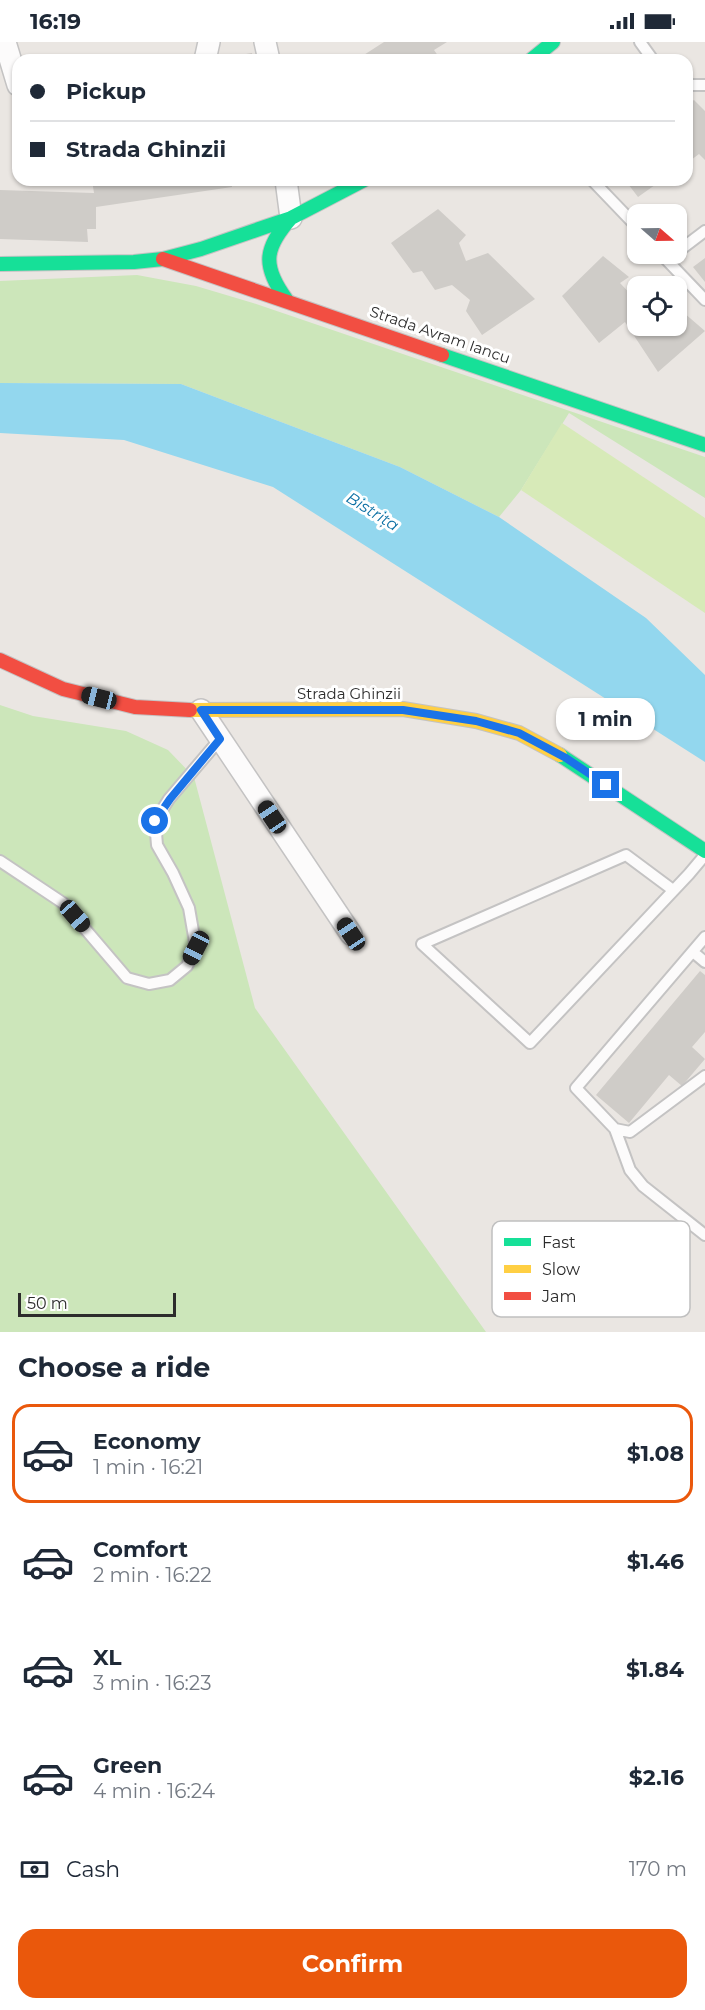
<!DOCTYPE html>
<html lang="en">
<head>
<meta charset="utf-8">
<style>
  :root { --surface:#fff; --page:#f6f6f7; --text:#1f2937; --muted:#747a83; --line:#e0e1e3; --accent:#ea580c }
  body { margin:0; font-family:Montserrat,sans-serif; background:var(--page); color:var(--text); height:100vh; display:flex; flex-direction:column; font-size:22px; white-space:nowrap }
  * { box-sizing:border-box; margin:0 }
  p { font-size:20px; color:var(--muted) }
  .icon { flex:none; width:33px; height:33px; fill:none; stroke:currentColor; stroke-width:2; stroke-linecap:round; stroke-linejoin:round }
  .map { position:relative; height:1290px; overflow:hidden }
  .details { display:flex; flex-direction:column; background:var(--surface); flex:1 }
  .details>* { flex:none }
  .guide { position:absolute; left:12px; top:12px; width:681px; height:132px; border-radius:18px; box-shadow:0 2px 4px #0004; display:grid; align-content:center; height:132px; padding:0 18px; background:var(--surface) }
  .needle { width:39px; rotate:110deg }
  .fabs { position:absolute; left:627px; top:162px; display:grid; gap:12px }
  .fabs a { display:grid; place-items:center; width:60px; height:60px; border-radius:12px; background:var(--surface); box-shadow:0 2px 4px #0004; font-size:30px }
  .scale { position:absolute; left:18px; bottom:15px; width:158px; box-sizing:border-box; padding-left:6px; border:3px solid #2c2c2c; border-top:0; font-size:16px; line-height:21px; white-space:nowrap; color:#2c2c2c; -webkit-text-stroke:4px #fff; paint-order:stroke }
  .end { position:absolute; width:27px; height:27px; margin:-14px; border:8px solid #1a73e8; background:#fff; box-shadow:0 0 0 3px #fff }
  .from { border-radius:50% }
  .bubble { position:absolute; height:42px; border-radius:18px; background:var(--surface); box-shadow:0 2px 4px #0004; font-size:20px; font-weight:700; line-height:42px; text-align:center }
  .car { position:absolute; width:18px; height:36px; margin:-18px -9px; border-radius:8px; box-shadow:0 0 4px 2px #0007; background:linear-gradient(#222 24%,#8ab4d8 0 40%,#222 0 76%,#8ab4d8 0 86%,#222 0) }
  .guide b { display:flex; align-items:center; gap:21px; height:57px; font-size:22px }
  .guide b+b { border-top:2px solid var(--line) }
  .guide i { width:15px; height:15px; background:var(--text) }
  ul { padding:0; list-style:none }
  li { display:flex; align-items:center; gap:18px; height:99px; margin:0 12px 9px; padding:0 6px; border:3px solid transparent; border-radius:18px }
  li div { flex:1 }
  li b { display:block; font-size:22px }
  li em { font-style:normal; font-weight:700 }
  li.selected { border-color:var(--accent) }
  li>.icon { width:54px; height:54px; stroke-width:1.5 }
  h2 { padding:0 18px; font-size:27px; line-height:72px }
  .pay { display:flex; align-items:center; gap:15px; height:66px; padding:0 18px; font-size:22px }
  .pay p { margin-inline-start:auto }
  .action { display:flex; gap:12px; margin-top:auto; padding:12px 18px }
  .action a { flex:1; height:69px; border-radius:18px; background:var(--accent); color:#fff; font-size:24px; font-weight:700; line-height:69px; text-align:center }
  .status { display:flex; justify-content:space-between; align-items:center; height:42px; padding:0 30px; background:var(--surface); direction:ltr }
  .status svg { height:16px; fill:currentColor }
  .map>svg:first-child { display:block }
</style>
</head>
<body>
<div class="status"><b>16:19</b><svg viewBox="0 0 49 12"><path d="M0 12V9h3v3zM5 12V6h3v6zM10 12V3h3v9zM15 12V0h3v12zM26 1h20v11H26zM47 4h2v5h-2z"/></svg></div>
<div class="map">
<svg width="705" height="1290" viewBox="0 0 705 1290">
  <rect width="100%" height="100%" fill="#eae6e2"/>
  <!-- green -->
  <path fill="#cce6ba" d="M137,233L196,244L253,261L705,415V456L569,371L521,448L499,475L400,425L181,342L0,341V239Z
    M0,663L33,674L126,689L168,708L194,735L255,966L486,1290H0Z"/>
  <!-- pitch -->
  <path fill="#d7eab8" d="M562,381L705,476V571L521,448Z"/>
  <!-- water -->
  <path fill="#93d7ee" d="M0,341L181,342L400,425L499,475L646,576L705,633V720L273,445L124,398L0,391Z"/>
  <!-- building -->
  <path fill="#cfccc8" d="M384,0H447L434,8L441,18H356Z
    M252,11L253,18H216V17Z
    M694,58L705,69V118L699,112L687,121V63Z
    M92,138H231L232,145L96,165V187H87L88,200L0,197V148L94,151Z
    M625,138H662L638,155Z
    M438,167L466,193L459,201L466,219L488,211L535,257L482,293L466,269L470,258L452,243L435,248L422,229L413,231L391,201Z
    M603,214L629,235L620,241L635,257L638,256V284H676V264L705,289L658,330L625,280L599,301L562,254Z
    M705,216V240L693,225Z
    M700,929L705,933V990L692,1005L705,1017L682,1044L669,1033L629,1081L596,1053Z"/>
  <g fill="none" stroke-linecap="round" stroke-linejoin="round">
    <!-- lane casing -->
    <g stroke="#c4c3c3" stroke-width="14">
      <path id="lane" d="M640,0L653,18
        M687,45L690,43H705
        M592,138L638,186
        M676,211L705,189
        M661,212L705,258
        M0,819L63,861L127,936L149,942L170,938L187,924L196,906L189,866L173,831L157,803L155,779L169,757L220,697
        M673,848L626,813L422,902L530,1001L689,832L705,813
        M705,895L576,1046L615,1087L630,1090L705,1034
        M693,910L705,920
        M615,1087L630,1128L643,1144L705,1193"/>
    </g>
    <!-- street casing -->
    <g stroke="#c4c3c3" stroke-width="24">
      <path id="street" d="M5,0L18,43
        M265,0L269,18
        M205,18L209,0
        M286,138L291,176
        M201,668L351,892"/>
    </g>
    <!-- fast casing -->
    <g stroke="#c4c3c3" stroke-width="16">
      <path id="fast" d="M531,18L553,0
        M0,222L134,220L163,217L201,207L291,176L364,138
        M286,257C262,224 264,206 291,176
        M442,313L705,403
        M560,713L705,809"/>
    </g>
    <!-- slow casing -->
    <g stroke="#c4c3c3" stroke-width="16">
      <path id="slow" d="M190,668L403,667L476,679L519,691L560,713"/>
    </g>
    <!-- jam casing -->
    <g stroke="#c4c3c3" stroke-width="16">
      <path id="jam" d="M163,217L442,313
        M0,618L63,647L135,665L190,668"/>
    </g>
    <!-- lane -->
    <use href="#lane" stroke="#fcfbfb" stroke-width="10"/>
    <!-- street -->
    <use href="#street" stroke="#fcfbfb" stroke-width="21"/>
    <!-- fast -->
    <use href="#fast" stroke="#16e098" stroke-width="14"/>
    <!-- slow -->
    <use href="#slow" stroke="#ffcf43" stroke-width="14"/>
    <!-- jam -->
    <use href="#jam" stroke="#f24e42" stroke-width="14"/>
  </g>
  <g fill="none" stroke-linecap="round" stroke-linejoin="round">
    <!-- route -->
    <path stroke="#1a73e8" stroke-width="8" d="M155,779L170,757L220,697L201,668H403L476,679L519,691L566,716L606,743"/>
  </g>
  <g text-anchor="middle" stroke-width="6" stroke-linejoin="round" paint-order="stroke">
    <!-- street labels -->
    <g font-size="15" fill="#2c2c2c" stroke="#fff">
      <text transform="translate(440 293) rotate(19)" y="5">Strada Avram Iancu</text>
      <text x="349" y="657">Strada Ghinzii</text>
    </g>
    <!-- water labels -->
    <g font-size="16" font-style="italic" fill="#096ea3" stroke="#fff">
      <text transform="translate(373 469) rotate(32)" y="6">Bistrița</text>
    </g>
  </g>
  <!-- legend -->
  <rect x="492" y="1179" width="198" height="96" rx="9" fill="#fff" stroke="#c0c0c0" stroke-width="1.5"/>
  <rect x="504" y="1196" width="27" height="8" fill="#16e098"/>
  <rect x="504" y="1223" width="27" height="8" fill="#ffcf43"/>
  <rect x="504" y="1250" width="27" height="8" fill="#f24e42"/>
  <g font-size="16" fill="#2c2c2c">
    <text x="542" y="1206">Fast</text>
    <text x="542" y="1233">Slow</text>
    <text x="542" y="1260">Jam</text>
  </g>
</svg>
<div class="fabs">
<a><svg class="needle" viewBox="-14 -14 28 28"><path d="M0-13l5 13h-10z" fill="#e53935"/><path d="M0 13l5-13h-10z" fill="#747a83"/></svg></a>
<a><svg class="icon" aria-label="locate" viewBox="0 0 24 24"><circle cx="12" cy="12" r="6"/><path d="M12 2v4M12 18v4M2 12h4M18 12h4"/></svg></a>
</div>
<div class="scale">50 m</div>
<i class="end from" style="left:155px;top:779px"></i>
<i class="end" style="left:606px;top:743px"></i>
<div class="bubble" style="left:556px;top:656px;width:99px">1 min</div>
<i class="car" style="left:99px;top:656px;rotate:284deg"></i>
<i class="car" style="left:272px;top:775px;rotate:326deg"></i>
<i class="car" style="left:75px;top:874px;rotate:139deg"></i>
<i class="car" style="left:351px;top:892px;rotate:326deg"></i>
<i class="car" style="left:196px;top:906px;rotate:207deg"></i>
<div class="guide">
<b><i class="from"></i>Pickup</b>
<b><i></i>Strada Ghinzii</b>
</div>
</div>
<section class="details">
<h2>Choose a ride</h2>
<ul>
<li class="selected"><svg class="icon" aria-label="car" viewBox="0 0 24 24"><path d="M5 17H2v-5l4-1 3-4h7l3 4 3 1v5h-3M9 17h6M6 11h13"/><circle cx="7" cy="17" r="2"/><circle cx="17" cy="17" r="2"/></svg><div><b>Economy</b><p>1 min · 16:21</p></div><em>$1.08</em></li>
<li><svg class="icon" aria-label="car" viewBox="0 0 24 24"><path d="M5 17H2v-5l4-1 3-4h7l3 4 3 1v5h-3M9 17h6M6 11h13"/><circle cx="7" cy="17" r="2"/><circle cx="17" cy="17" r="2"/></svg><div><b>Comfort</b><p>2 min · 16:22</p></div><em>$1.46</em></li>
<li><svg class="icon" aria-label="car" viewBox="0 0 24 24"><path d="M5 17H2v-5l4-1 3-4h7l3 4 3 1v5h-3M9 17h6M6 11h13"/><circle cx="7" cy="17" r="2"/><circle cx="17" cy="17" r="2"/></svg><div><b>XL</b><p>3 min · 16:23</p></div><em>$1.84</em></li>
<li><svg class="icon" aria-label="car" viewBox="0 0 24 24"><path d="M5 17H2v-5l4-1 3-4h7l3 4 3 1v5h-3M9 17h6M6 11h13"/><circle cx="7" cy="17" r="2"/><circle cx="17" cy="17" r="2"/></svg><div><b>Green</b><p>4 min · 16:24</p></div><em>$2.16</em></li>
</ul>
<div class="pay"><svg class="icon" aria-label="cash" viewBox="0 0 24 24"><path d="M3 7h18v10H3z"/><circle cx="12" cy="12" r="2"/></svg>Cash<p>170 m</p></div>
<div class="action"><a>Confirm</a></div>
</section>
</body>
</html>
